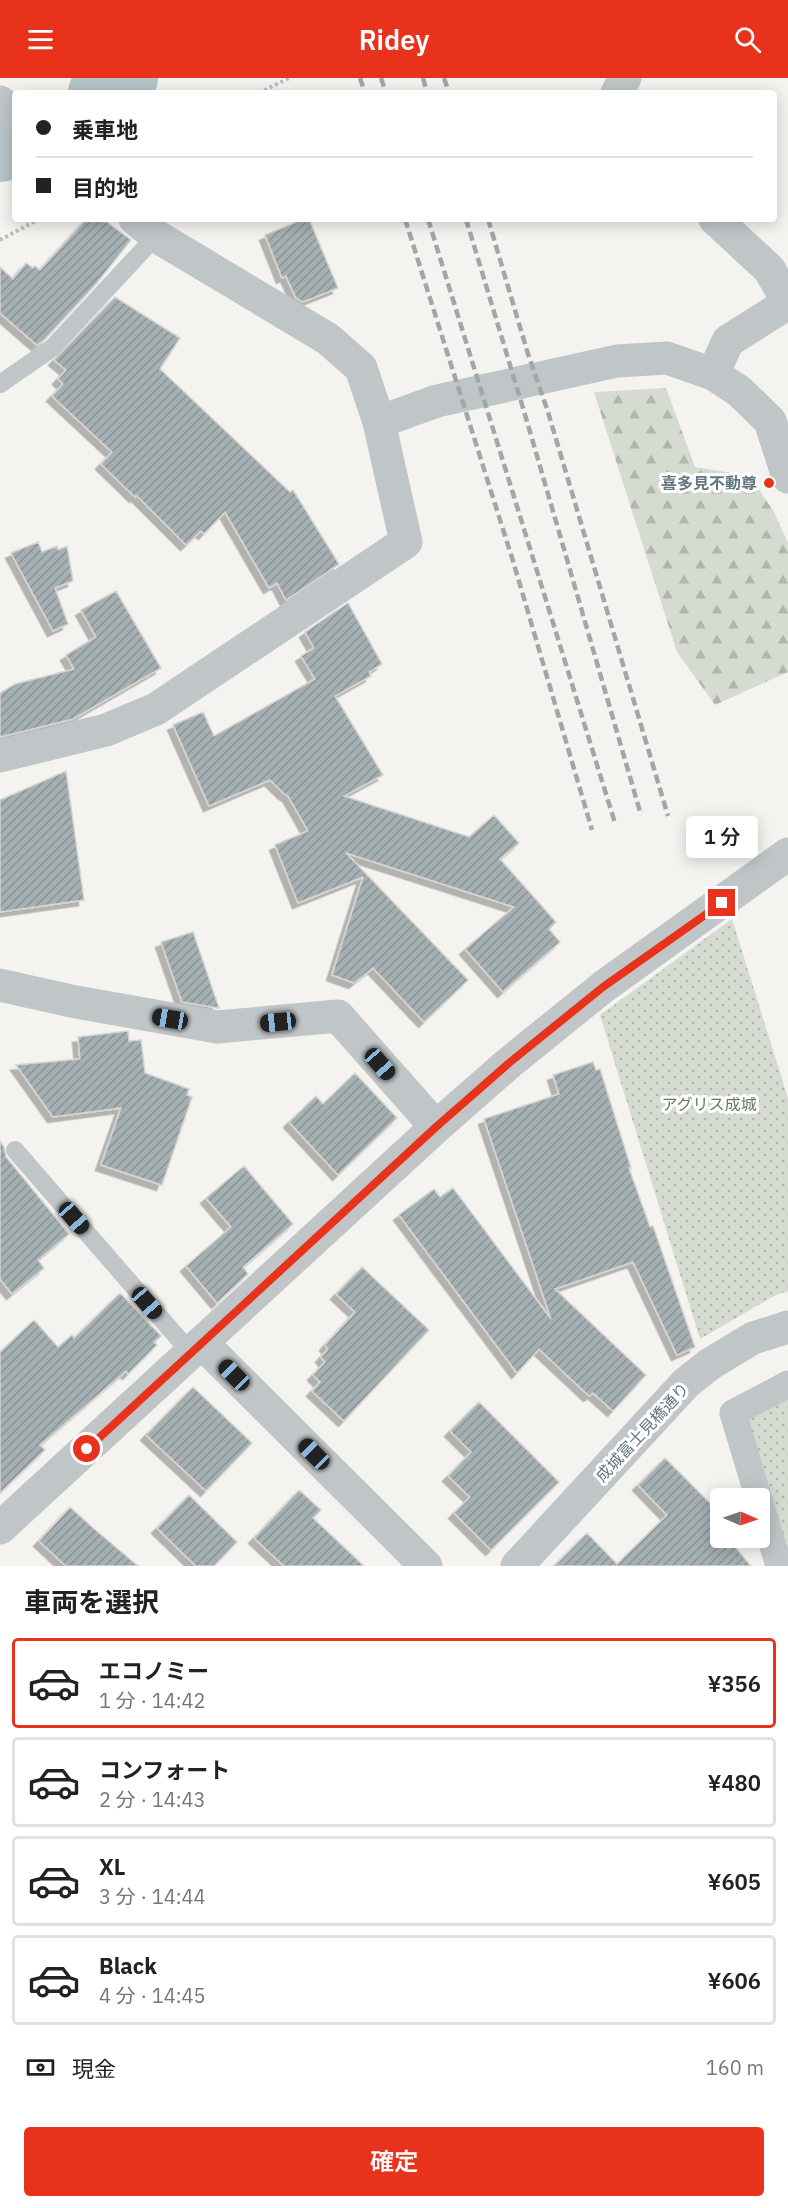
<!DOCTYPE html>
<html lang="ja">
<head>
<meta charset="utf-8">
<style>
  :root { --surface:#fff; --page:#f6f6f6; --text:#222; --muted:#767676; --line:#e0e0e0; --accent:#e8321b }
  body { margin:0; font-family:"IBM Plex Sans","Noto Sans JP",sans-serif; background:var(--page); color:var(--text); height:100vh; display:flex; flex-direction:column; font-size:22px; white-space:nowrap }
  * { box-sizing:border-box; margin:0 }
  p { font-size:20px; color:var(--muted) }
  .icon { flex:none; width:33px; height:33px; fill:none; stroke:currentColor; stroke-width:2; stroke-linecap:round; stroke-linejoin:round }
  .map { position:relative; height:1488px; overflow:hidden }
  .drawer { display:flex; flex-direction:column; background:var(--surface); flex:1 }
  .drawer>* { flex:none }
  .top-card { position:absolute; left:12px; top:12px; width:765px; height:132px; border-radius:6px; box-shadow:0 3px 15px #0003; display:grid; align-content:center; height:132px; padding:0 24px; background:var(--surface) }
  .needle { width:39px; rotate:92deg }
  .fabs { position:absolute; left:710px; top:1410px; display:grid; gap:12px }
  .fabs a { display:grid; place-items:center; width:60px; height:60px; border-radius:6px; background:var(--surface); box-shadow:0 3px 15px #0003; font-size:30px }
  .end { position:absolute; width:27px; height:27px; margin:-14px; border:8px solid #e8321b; background:#fff; box-shadow:0 0 0 3px #fff }
  .from { border-radius:50% }
  .bubble { position:absolute; height:42px; border-radius:6px; background:var(--surface); box-shadow:0 3px 15px #0003; font-size:20px; font-weight:600; line-height:42px; text-align:center }
  .car { position:absolute; width:18px; height:36px; margin:-18px -9px; border-radius:8px; box-shadow:0 0 4px 2px #0007; background:linear-gradient(#222 24%,#8ab4d8 0 40%,#222 0 76%,#8ab4d8 0 86%,#222 0) }
  .top-card b { display:flex; align-items:center; gap:21px; height:57px; font-size:22px }
  .top-card b+b { border-top:2px solid var(--line) }
  .top-card i { width:15px; height:15px; background:var(--text) }
  ul { padding:0; list-style:none }
  li { display:flex; align-items:center; gap:18px; height:90px; margin:0 12px 9px; padding:0 12px; border:3px solid var(--line); border-radius:6px }
  li div { flex:1 }
  li b { display:block; font-size:22px }
  li em { font-style:normal; font-weight:600 }
  li.current { border-color:var(--accent) }
  li>.icon { width:54px; height:54px; stroke-width:1.5 }
  h2 { padding:0 24px; font-size:27px; line-height:72px }
  .pay { display:flex; align-items:center; gap:15px; height:66px; padding:0 24px; font-size:22px }
  .pay p { margin-inline-start:auto }
  .action { display:flex; gap:12px; margin-top:auto; padding:12px 24px }
  .action a { flex:1; height:69px; border-radius:6px; background:var(--accent); color:#fff; font-size:24px; font-weight:600; line-height:69px; text-align:center }
  header { display:flex; justify-content:space-between; align-items:center; height:78px; padding:0 24px; background:var(--accent); color:#fff; font-size:27px; font-weight:600 }
  .map>svg:first-child { display:block }
</style>
</head>
<body>
<header><svg class="icon" aria-label="menu" viewBox="0 0 24 24"><path d="M4 6h16M4 12h16M4 18h16"/></svg>Ridey<svg class="icon" aria-label="search" viewBox="0 0 24 24"><circle cx="10" cy="10" r="6"/><path d="M15 15l6 6"/></svg></header>
<div class="map">
<svg width="788" height="1488" viewBox="0 0 788 1488">
  <defs>
    <pattern id="forest-firs" width="22" height="20" patternUnits="userSpaceOnUse" patternTransform="scale(1.5)"><rect width="22" height="20" fill="#d5dbd0"/><path d="M5 1l3.5 6h-7zM16 11l3.5 6h-7z" fill="#b0b6ae"/></pattern>
    <pattern id="park-dots" width="8" height="8" patternUnits="userSpaceOnUse" patternTransform="scale(1.5)"><rect width="8" height="8" fill="#d5dbd0"/><path d="M2 2h.1M6 6h.1" fill="none" stroke="#b0b6ae" stroke-width="1.8" stroke-linecap="round"/></pattern>
    <pattern id="building-hatch" width="6" height="6" patternUnits="userSpaceOnUse" patternTransform="scale(1.5)"><rect width="6" height="6" fill="#a5b0b3"/><path d="M-1 1l2-2M0 6l6-6M5 7l2-2" fill="none" stroke="#8a9497"/></pattern>
    <filter id="shadow"><feDropShadow dx="-5.5" dy="5.5" stdDeviation="0" flood-color="#0004"/></filter>
  </defs>
  <rect width="100%" height="100%" fill="#f4f3ef"/>
  <!-- forest -->
  <path fill="url(#forest-firs)" d="M666,310L695,389L750,398L774,434L788,465V594L715,627L677,574L594,314Z"/>
  <!-- park -->
  <path fill="url(#park-dots)" d="M732,841L788,1020V1213L774,1218L700,1261L600,937Z
    M788,1316V1486L744,1339Z"/>
  <g fill="none" stroke-linecap="round" stroke-linejoin="round">
    <!-- river -->
    <path stroke="#b5c4c6" stroke-width="64" d="M100,15L126,0
      M0,72L15,64"/>
  </g>
  <!-- building -->
  <path fill="url(#building-hatch)" stroke="#d5d4d2" stroke-width="1.5" filter="url(#shadow)" d="M86,141H103L131,162L96,206L45,261L37,267L0,235V189L13,201L26,185L33,190L35,188L40,192Z
    M304,141H309L338,210L303,224L296,220L286,198L282,200L265,157Z
    M115,219L180,260L160,291L290,414L293,412L339,486L286,522L277,505L269,510L225,434L204,456L201,453L186,467L136,417L135,419L101,386L112,374L52,318L63,306L58,301L66,292L54,282Z
    M38,464L42,474L57,468L58,472L67,468L73,503L55,510L68,546L53,553L11,475Z
    M116,513L161,590L73,641L0,659V615L15,606L74,591L66,577L96,559L81,532Z
    M348,525L382,586L369,594L371,598L335,618L383,697L344,718L469,759L494,737L519,765L500,781L556,844L549,851L560,864L503,914L465,871L514,829L346,775L468,902L424,944L373,890L354,905L332,897L363,799L298,825L275,767L308,753L288,718L283,715L270,702L209,728L173,647L203,634L214,658L315,601L301,578L314,570L305,554Z
    M66,693L84,822L0,834V722Z
    M193,854L219,930L182,924L161,864Z
    M128,953L129,963L141,962L145,995L189,1011L187,1017L192,1019L162,1107L101,1087L121,1030L53,1039L16,987L80,981L78,959Z
    M593,984L596,992L600,991L631,1090H629L650,1149L653,1148L695,1269L677,1277L633,1184L555,1211L646,1297L613,1333L593,1315L589,1318L539,1271L517,1295L399,1137L434,1111L440,1119L453,1110L551,1241L484,1041L559,1016L553,997Z
    M355,995L397,1040L338,1097L289,1044L316,1018L323,1026Z
    M0,1063L4,1069L6,1079L69,1156L38,1182L44,1190L12,1216L0,1201Z
    M244,1088L293,1146L243,1189L248,1196L217,1225L186,1188L231,1149L206,1120Z
    M362,1189L429,1252L344,1343L312,1313L320,1304L313,1297L325,1284L321,1279L328,1271L325,1267L355,1234L336,1216Z
    M120,1215L161,1258L154,1264L157,1267L128,1296L126,1293L40,1367L45,1372L0,1415V1274L34,1242L58,1269L72,1257L74,1260Z
    M193,1309L252,1365L206,1413L146,1357Z
    M479,1324L559,1404L491,1472L454,1435L470,1419L448,1398L471,1374L450,1353Z
    M665,1380L711,1426L724,1417L727,1420H720V1460H737L731,1464L751,1488H554L587,1455L617,1486L667,1437L638,1407Z
    M299,1412L321,1432L313,1440L364,1488H284L254,1460Z
    M189,1417L237,1464L214,1488H196L157,1450Z
    M70,1429L92,1449L138,1488H66L39,1463Z"/>
  <g fill="none" stroke-linecap="round" stroke-linejoin="round">
    <!-- path -->
    <path stroke="#babdbe" stroke-width="4" stroke-dasharray="3 3" stroke-linecap="butt" d="M259,15L289,0
      M0,162L39,141"/>
    <!-- service -->
    <path stroke="#c0c5c7" stroke-width="18" d="M0,306L52,270L156,158
      M15,1072L191,1275"/>
    <!-- pedestrian -->
    <path stroke="#c0c5c7" stroke-width="27" d="M779,1488L733,1335L788,1306"/>
    <!-- minor -->
    <path stroke="#c0c5c7" stroke-width="33" d="M617,15L625,0
      M0,24L15,37
      M715,141L769,191L788,223
      M713,296L728,263L788,225
      M379,344L437,323L617,283L667,280L713,296L739,313L770,343L788,399
      M0,678L106,652L156,631L406,464L379,344L361,290L328,261L156,158L135,141
      M0,907L76,924L217,949L338,938L436,1049
      M202,1265L426,1488
      M0,1450L436,1049L509,985L603,909L788,776
      M517,1488L686,1305L710,1286L753,1260L788,1249"/>
    <!-- rail -->
    <path stroke="#9fa7ab" stroke-width="4.5" stroke-dasharray="9 4.5" stroke-linecap="butt" d="M360,0L365,15
      M381,0L386,15
      M423,0L427,15
      M444,0L449,15
      M405,141L513,483L592,752
      M428,141L615,745
      M466,141L526,340L641,737
      M488,141L528,276L548,334L668,738"/>
  </g>
  <g fill="none" stroke-linecap="round" stroke-linejoin="round">
    <!-- route -->
    <path stroke="#e8321b" stroke-width="8" d="M87,1371L436,1049L509,985L603,909L722,825"/>
  </g>
  <!-- markers -->
  <circle fill="#e8321b" stroke="#fff" stroke-width="2" cx="769" cy="405" r="6"/>
  <g text-anchor="middle" stroke-width="6" stroke-linejoin="round" paint-order="stroke">
    <!-- poi labels -->
    <g font-size="16" font-weight="bold" fill="#627781" stroke="#fff" text-anchor="end">
      <text x="757" y="411">喜多見不動尊</text>
    </g>
    <!-- park labels -->
    <g font-size="16" fill="#687861" stroke="#fff">
      <text x="709" y="1032">アグリス成城</text>
    </g>
    <!-- street labels -->
    <g font-size="16" fill="#627781" stroke="#fff">
      <text transform="translate(642 1354) rotate(-47)" y="6">成城富士見橋通り</text>
    </g>
  </g>
</svg>
<div class="fabs">
<a><svg class="needle" viewBox="-14 -14 28 28"><path d="M0-13l5 13h-10z" fill="#e53935"/><path d="M0 13l5-13h-10z" fill="#767676"/></svg></a>
</div>
<i class="end from" style="left:87px;top:1371px"></i>
<i class="end" style="left:722px;top:825px"></i>
<div class="bubble" style="left:686px;top:738px;width:72px">1 分</div>
<i class="car" style="left:170px;top:941px;rotate:280deg"></i>
<i class="car" style="left:278px;top:944px;rotate:264deg"></i>
<i class="car" style="left:380px;top:986px;rotate:139deg"></i>
<i class="car" style="left:74px;top:1140px;rotate:139deg"></i>
<i class="car" style="left:147px;top:1225px;rotate:139deg"></i>
<i class="car" style="left:234px;top:1297px;rotate:315deg"></i>
<i class="car" style="left:314px;top:1376px;rotate:315deg"></i>
<div class="top-card">
<b><i class="from"></i>乗車地</b>
<b><i></i>目的地</b>
</div>
</div>
<section class="drawer">
<h2>車両を選択</h2>
<ul>
<li class="current"><svg class="icon" aria-label="car" viewBox="0 0 24 24"><path d="M5 17H2v-5l4-1 3-4h7l3 4 3 1v5h-3M9 17h6M6 11h13"/><circle cx="7" cy="17" r="2"/><circle cx="17" cy="17" r="2"/></svg><div><b>エコノミー</b><p>1 分 · 14:42</p></div><em>¥356</em></li>
<li><svg class="icon" aria-label="car" viewBox="0 0 24 24"><path d="M5 17H2v-5l4-1 3-4h7l3 4 3 1v5h-3M9 17h6M6 11h13"/><circle cx="7" cy="17" r="2"/><circle cx="17" cy="17" r="2"/></svg><div><b>コンフォート</b><p>2 分 · 14:43</p></div><em>¥480</em></li>
<li><svg class="icon" aria-label="car" viewBox="0 0 24 24"><path d="M5 17H2v-5l4-1 3-4h7l3 4 3 1v5h-3M9 17h6M6 11h13"/><circle cx="7" cy="17" r="2"/><circle cx="17" cy="17" r="2"/></svg><div><b>XL</b><p>3 分 · 14:44</p></div><em>¥605</em></li>
<li><svg class="icon" aria-label="car" viewBox="0 0 24 24"><path d="M5 17H2v-5l4-1 3-4h7l3 4 3 1v5h-3M9 17h6M6 11h13"/><circle cx="7" cy="17" r="2"/><circle cx="17" cy="17" r="2"/></svg><div><b>Black</b><p>4 分 · 14:45</p></div><em>¥606</em></li>
</ul>
<div class="pay"><svg class="icon" aria-label="cash" viewBox="0 0 24 24"><path d="M3 7h18v10H3z"/><circle cx="12" cy="12" r="2"/></svg>現金<p>160 m</p></div>
<div class="action"><a>確定</a></div>
</section>
</body>
</html>
